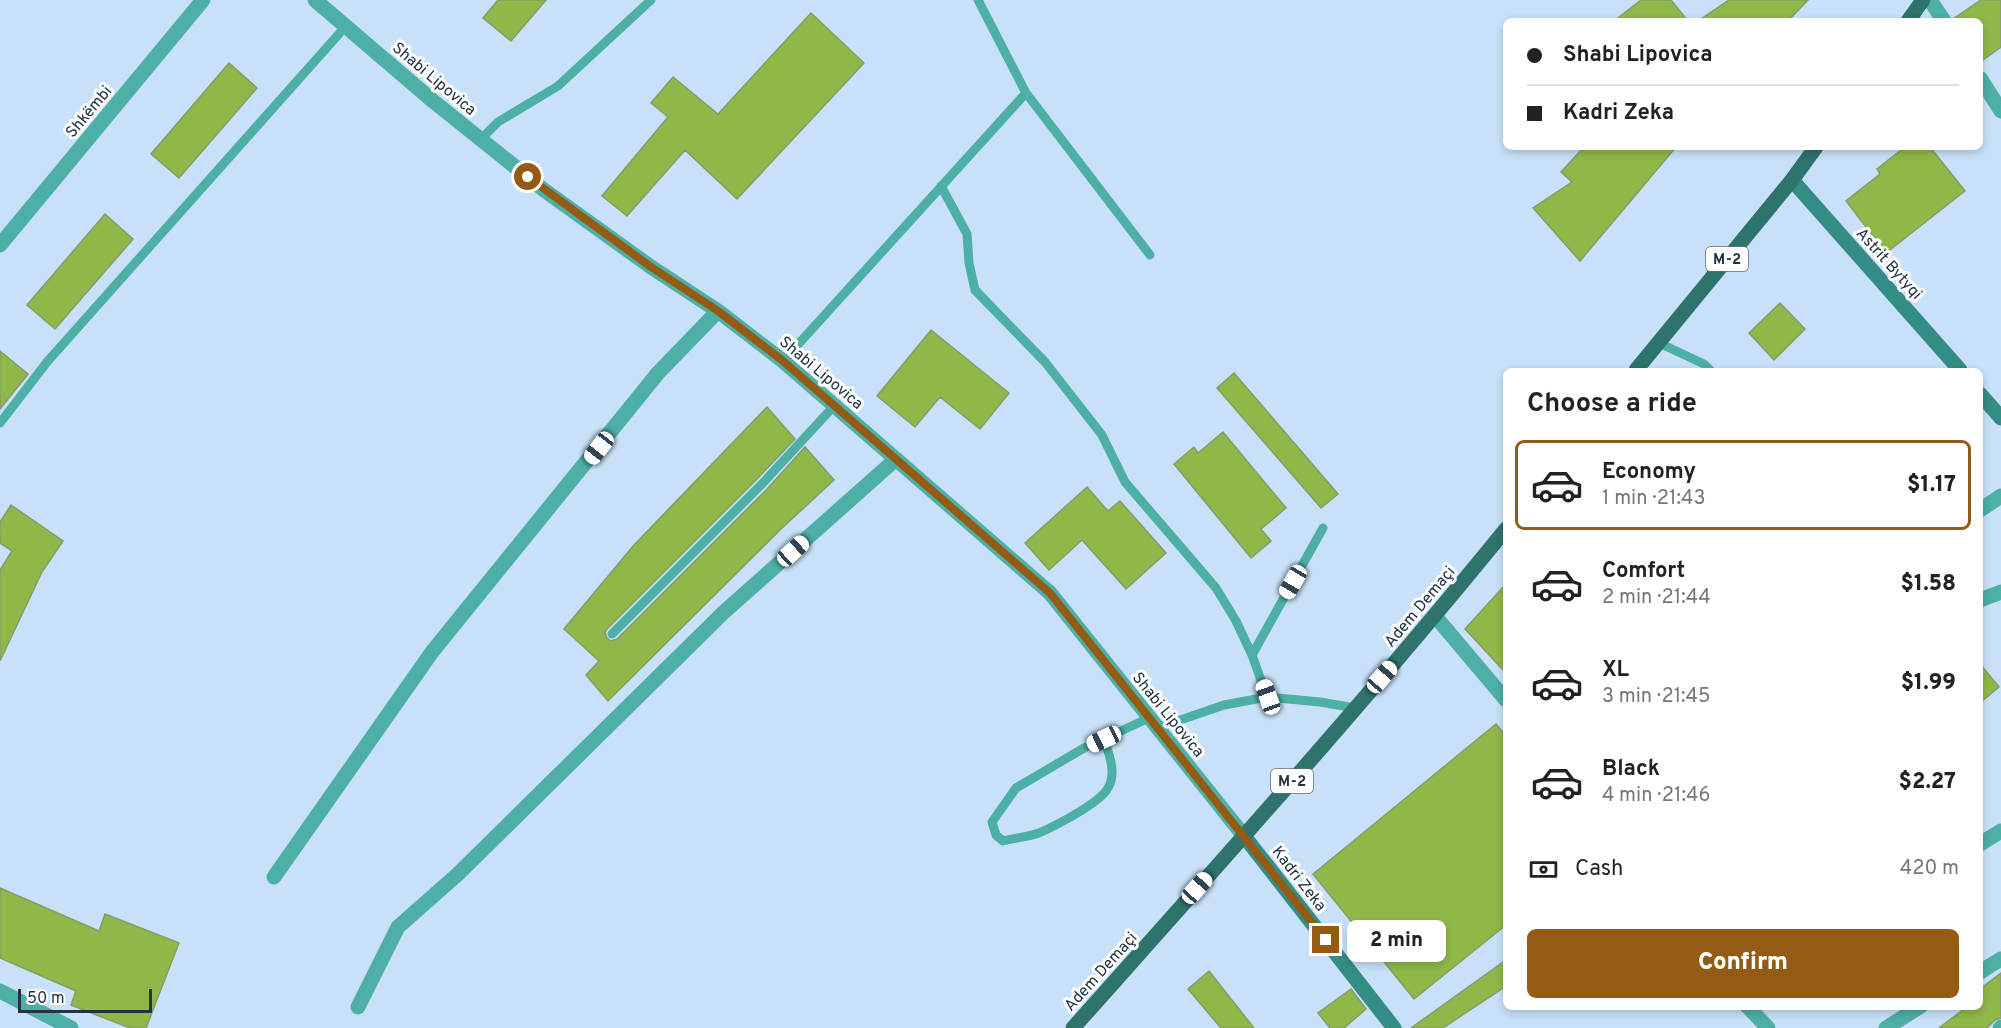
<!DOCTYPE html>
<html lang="en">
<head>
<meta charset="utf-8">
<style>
  :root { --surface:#fff; --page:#f6f6f6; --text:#222; --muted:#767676; --line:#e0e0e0; --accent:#935b14 }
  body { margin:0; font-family:Overpass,sans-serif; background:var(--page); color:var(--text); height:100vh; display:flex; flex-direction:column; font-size:22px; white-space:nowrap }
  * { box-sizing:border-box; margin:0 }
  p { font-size:20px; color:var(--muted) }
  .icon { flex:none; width:33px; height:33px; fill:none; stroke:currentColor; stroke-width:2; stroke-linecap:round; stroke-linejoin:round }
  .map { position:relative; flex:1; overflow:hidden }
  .drawer { position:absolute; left:1503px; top:368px; width:480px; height:642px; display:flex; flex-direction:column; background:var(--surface); border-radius:9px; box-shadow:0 3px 9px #0003 }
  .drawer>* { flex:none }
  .hud { position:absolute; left:1503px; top:18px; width:480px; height:132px; border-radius:9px; box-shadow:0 3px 9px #0003; display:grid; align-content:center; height:132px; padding:0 24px; background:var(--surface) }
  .scale { position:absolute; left:18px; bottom:15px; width:134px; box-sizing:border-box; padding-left:6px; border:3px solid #233342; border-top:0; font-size:16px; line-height:21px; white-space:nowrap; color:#233342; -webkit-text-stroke:4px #fefefe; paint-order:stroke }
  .end { position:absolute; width:27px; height:27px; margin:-14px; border:8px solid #935b14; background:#fff; box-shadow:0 0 0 3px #fff }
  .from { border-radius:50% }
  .bubble { position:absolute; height:42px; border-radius:9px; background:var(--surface); box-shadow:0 3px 9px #0003; font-size:20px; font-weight:800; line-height:42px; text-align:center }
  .car { position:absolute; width:18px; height:36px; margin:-18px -9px; border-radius:8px; box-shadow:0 0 4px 2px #0007; background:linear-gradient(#fff 24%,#345 0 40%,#fff 0 76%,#345 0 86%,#fff 0) }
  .hud b { display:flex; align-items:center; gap:21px; height:57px; font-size:22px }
  .hud b+b { border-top:2px solid var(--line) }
  .hud i { width:15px; height:15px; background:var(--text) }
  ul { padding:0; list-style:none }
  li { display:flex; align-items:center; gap:18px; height:90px; margin:0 12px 9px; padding:0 12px; border:3px solid transparent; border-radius:9px }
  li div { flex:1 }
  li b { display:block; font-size:22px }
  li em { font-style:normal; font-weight:800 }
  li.active { border-color:var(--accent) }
  li>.icon { width:54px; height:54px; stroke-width:1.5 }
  h2 { padding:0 24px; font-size:27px; line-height:72px }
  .pay { display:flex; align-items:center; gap:15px; height:66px; padding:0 24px; font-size:22px }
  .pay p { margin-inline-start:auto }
  .cta { display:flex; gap:12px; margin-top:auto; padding:12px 24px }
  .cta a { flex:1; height:69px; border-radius:9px; background:var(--accent); color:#fff; font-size:24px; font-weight:800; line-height:69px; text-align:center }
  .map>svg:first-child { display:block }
</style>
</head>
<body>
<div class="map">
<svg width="2001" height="1028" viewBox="0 0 2001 1028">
  <rect width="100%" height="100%" fill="#c8e1f8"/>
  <!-- building -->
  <path fill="#90b849" stroke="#879a6b" stroke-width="1.5" d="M498,0H546L511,41L483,18Z
    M1641,0H1671L1688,21H1614Z
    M1729,0H1808L1788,21H1698Z
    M1981,0H2001V47L1980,62V21H1954L1953,19Z
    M811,13L864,63L737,199L685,150L627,216L602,196L668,117L651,103L673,77L718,114Z
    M229,63L257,88L179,178L151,154Z
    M1584,147H1676L1580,261L1533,208L1572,182L1561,172Z
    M1905,147H1930L1965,191L1886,253L1846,201L1880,174L1877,169Z
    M105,214L133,239L55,329L27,305Z
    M1780,303L1805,329L1774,360L1749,333Z
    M931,330L1009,393L980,429L940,397L915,427L877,396Z
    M0,351L28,374L0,409Z
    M1234,373L1338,494L1321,508L1217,388Z
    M767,407L795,439L757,479L607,629L605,633L607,638L611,641L617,639L767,489L805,447L834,480L781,529L608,701L586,675L599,661L564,629L634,545Z
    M1223,432L1286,508L1261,529L1271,541L1251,558L1174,464L1194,447L1198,453Z
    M1087,487L1108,511L1120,501L1166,553L1126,589L1082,540L1049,570L1025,543Z
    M11,505L63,541L42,572L0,661V570L12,551L0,543V522Z
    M1506,584V673L1465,629Z
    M1980,664L1999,687L1980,703Z
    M1496,724L1506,736V925L1414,999L1313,874Z
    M0,888L99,931L105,914L179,943L146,1028H130L71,1005L76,991L0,958Z
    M1506,960V986L1443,1028H1411Z
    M1209,971L1254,1028H1221L1188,989Z
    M2001,973V1018L1995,1020L1987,1028H1939L1968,1006H1980V989Z
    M1351,989L1366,1009L1344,1028H1330L1318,1013Z"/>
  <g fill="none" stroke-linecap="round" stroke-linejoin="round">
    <!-- lane -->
    <path stroke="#4dafa5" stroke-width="9" d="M978,0L1026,93L1150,255
      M481,139L498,122L558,86L651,0
      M941,186L967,234L969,263L975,290L1045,362L1102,435L1125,482L1216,588L1236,621L1252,655L1267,697
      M1659,343L1704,364L1710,370
      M783,361L1026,93
      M0,423L47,362L346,26
      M612,634L762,484L834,406
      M1252,655L1323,528
      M1157,728L1224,705L1267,697L1320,702L1355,708
      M1104,739C1109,754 1117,773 1108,788C1100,803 1055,826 1039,833C1028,837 1014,838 1003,841L996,835L992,822L1016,788L1084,748L1149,718"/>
    <!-- street -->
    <path stroke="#4dafa5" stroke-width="15" d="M315,0L433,101L544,190L651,267L718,311L783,361L1050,593L1244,836
      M1930,0L1944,21
      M1980,78L2001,111
      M0,245L203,0
      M1980,510L2001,496
      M1980,600L2001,592
      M1435,616L1506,700
      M1980,844L2001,831
      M274,877L432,652L658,373L718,311
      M1980,972L2001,959
      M0,991L71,1028
      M1747,1006L1768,1028
      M358,1007L398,927L458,874L724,612L896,459
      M1886,1028L1921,1006
      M2000,1028L2001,1027"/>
    <!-- secondary -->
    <path stroke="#348d84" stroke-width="15" d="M1792,180L1960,370
      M1980,394L2001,418
      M1244,836L1394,1028"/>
    <!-- primary -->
    <path stroke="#2e736c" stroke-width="15" d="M1908,21L1923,0
      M1636,370L1792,180L1816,147
      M1073,1028C1219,864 1367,700 1506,529"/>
  </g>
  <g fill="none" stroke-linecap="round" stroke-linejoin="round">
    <!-- route -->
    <path stroke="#935b14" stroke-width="8" d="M528,177L651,267L718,311L783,361L1050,593L1326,940"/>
  </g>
  <g text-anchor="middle" stroke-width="6" stroke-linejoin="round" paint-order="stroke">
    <!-- shield labels -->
    <g fill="#fefefe" stroke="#65707a" stroke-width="1.5">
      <rect x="1706" y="247" width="42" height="24" rx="4.5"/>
      <rect x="1271" y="769" width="42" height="24" rx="4.5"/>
    </g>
    <g font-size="15" font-weight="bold" fill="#233342">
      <text x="1727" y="264">M-2</text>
      <text x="1292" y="786">M-2</text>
    </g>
    <!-- street labels -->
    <g font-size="16" fill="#233342" stroke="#fefefe">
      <text transform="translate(435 78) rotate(40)" y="6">Shabi Lipovica</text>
      <text transform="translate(88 111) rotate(-50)" y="6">Shkëmbi</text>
      <text transform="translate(1890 263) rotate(48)" y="6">Astrit Bytyqi</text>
      <text transform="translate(822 372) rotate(40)" y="6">Shabi Lipovica</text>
      <text transform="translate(1419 606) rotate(-50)" y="6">Adem Demaçi</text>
      <text transform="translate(1169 714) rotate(51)" y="6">Shabi Lipovica</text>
      <text transform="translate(1300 878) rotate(52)" y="6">Kadri Zeka</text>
      <text transform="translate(1100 971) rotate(-48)" y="6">Adem Demaçi</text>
    </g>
  </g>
</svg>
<div class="scale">50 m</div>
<i class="end from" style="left:528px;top:177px"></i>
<i class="end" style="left:1326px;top:940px"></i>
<div class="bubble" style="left:1347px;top:920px;width:99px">2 min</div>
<i class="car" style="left:599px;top:448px;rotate:218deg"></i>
<i class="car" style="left:793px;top:551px;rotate:48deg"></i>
<i class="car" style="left:1293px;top:582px;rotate:210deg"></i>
<i class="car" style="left:1382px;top:677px;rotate:41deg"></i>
<i class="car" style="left:1268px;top:697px;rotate:340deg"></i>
<i class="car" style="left:1104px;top:739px;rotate:245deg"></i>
<i class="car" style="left:1197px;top:888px;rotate:42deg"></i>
<div class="hud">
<b><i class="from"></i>Shabi Lipovica</b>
<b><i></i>Kadri Zeka</b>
</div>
<section class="drawer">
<h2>Choose a ride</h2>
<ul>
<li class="active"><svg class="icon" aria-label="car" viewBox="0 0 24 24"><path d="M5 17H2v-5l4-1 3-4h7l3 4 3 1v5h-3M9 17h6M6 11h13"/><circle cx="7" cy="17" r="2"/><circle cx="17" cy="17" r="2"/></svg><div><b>Economy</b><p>1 min · 21:43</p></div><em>$1.17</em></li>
<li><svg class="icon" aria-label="car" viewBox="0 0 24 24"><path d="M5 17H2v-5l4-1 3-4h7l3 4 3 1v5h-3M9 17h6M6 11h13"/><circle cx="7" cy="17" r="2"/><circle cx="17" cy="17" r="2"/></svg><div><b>Comfort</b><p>2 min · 21:44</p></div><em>$1.58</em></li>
<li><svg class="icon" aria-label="car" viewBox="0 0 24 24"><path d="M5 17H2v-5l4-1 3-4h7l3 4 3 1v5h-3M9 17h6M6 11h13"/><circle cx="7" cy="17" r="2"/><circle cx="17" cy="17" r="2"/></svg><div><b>XL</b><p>3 min · 21:45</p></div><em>$1.99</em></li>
<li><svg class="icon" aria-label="car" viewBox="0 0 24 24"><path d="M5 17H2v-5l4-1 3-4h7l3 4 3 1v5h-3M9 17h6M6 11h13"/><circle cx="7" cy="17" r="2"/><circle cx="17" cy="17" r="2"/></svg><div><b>Black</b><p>4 min · 21:46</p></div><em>$2.27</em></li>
</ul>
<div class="pay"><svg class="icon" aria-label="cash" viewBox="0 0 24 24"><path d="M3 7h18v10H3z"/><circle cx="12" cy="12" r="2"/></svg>Cash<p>420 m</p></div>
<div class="cta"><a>Confirm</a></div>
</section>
</div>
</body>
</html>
